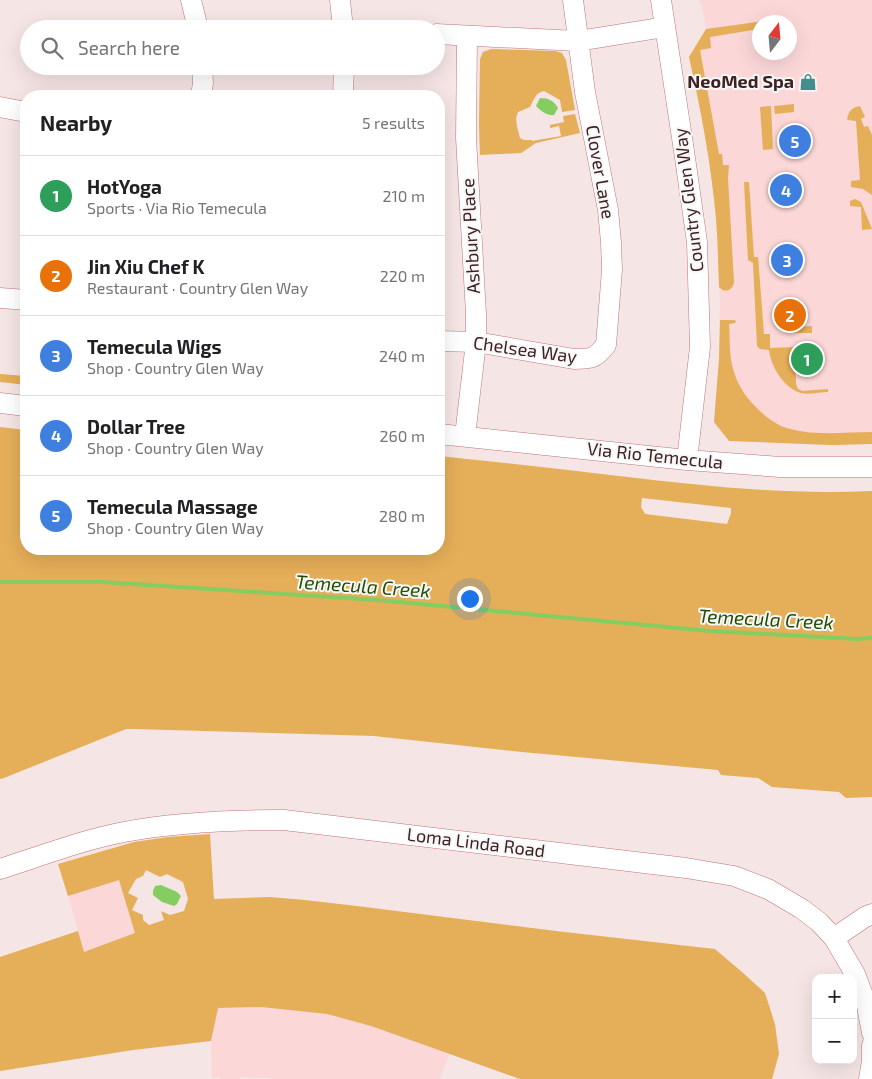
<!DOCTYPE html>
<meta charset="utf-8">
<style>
:root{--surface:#fff;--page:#f2f2f2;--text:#202124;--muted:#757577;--line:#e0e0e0;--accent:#458d8d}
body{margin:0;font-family:"Exo 2",sans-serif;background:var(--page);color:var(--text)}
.controls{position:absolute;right:15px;bottom:15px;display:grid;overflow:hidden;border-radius:10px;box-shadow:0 5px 20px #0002}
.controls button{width:45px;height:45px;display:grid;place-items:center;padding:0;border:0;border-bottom:1px solid var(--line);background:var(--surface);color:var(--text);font:25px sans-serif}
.compass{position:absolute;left:752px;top:15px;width:45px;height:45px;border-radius:50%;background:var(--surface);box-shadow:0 5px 20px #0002;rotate:16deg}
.you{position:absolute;left:469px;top:598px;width:18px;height:18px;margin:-12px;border:4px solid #fff;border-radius:50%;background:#1a73e8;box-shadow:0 0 0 8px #1a73e833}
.badge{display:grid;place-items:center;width:32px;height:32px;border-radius:50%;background:var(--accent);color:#fff;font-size:16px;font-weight:700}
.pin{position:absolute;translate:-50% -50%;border:2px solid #fff;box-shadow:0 1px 5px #0006}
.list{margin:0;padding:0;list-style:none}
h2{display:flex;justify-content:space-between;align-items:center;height:65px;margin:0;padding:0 20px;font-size:21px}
h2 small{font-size:16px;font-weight:400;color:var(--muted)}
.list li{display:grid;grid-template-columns:32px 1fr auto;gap:15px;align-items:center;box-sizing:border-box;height:80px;padding:0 20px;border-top:1px solid var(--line)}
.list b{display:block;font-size:19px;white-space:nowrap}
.list p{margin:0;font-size:16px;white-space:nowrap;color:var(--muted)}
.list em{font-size:16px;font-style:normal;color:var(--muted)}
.icon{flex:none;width:28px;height:28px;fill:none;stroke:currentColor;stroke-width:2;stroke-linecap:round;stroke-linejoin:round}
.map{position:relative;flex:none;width:872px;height:1079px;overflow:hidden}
.search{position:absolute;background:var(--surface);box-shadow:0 5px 20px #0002;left:20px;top:20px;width:425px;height:55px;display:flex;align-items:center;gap:12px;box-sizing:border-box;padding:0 18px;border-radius:28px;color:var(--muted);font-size:19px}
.panel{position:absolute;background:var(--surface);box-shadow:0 5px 20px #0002;left:20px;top:90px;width:425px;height:465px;border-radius:20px}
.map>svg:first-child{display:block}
.built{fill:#fbd7d8;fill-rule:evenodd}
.green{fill:#e5ae59;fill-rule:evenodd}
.water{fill:#85cd60}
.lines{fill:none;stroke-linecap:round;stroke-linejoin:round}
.stream{stroke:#85cd60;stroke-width:4}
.minor-casing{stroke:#be757a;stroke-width:21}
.minor{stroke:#fff;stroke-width:20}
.labels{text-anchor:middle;stroke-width:4;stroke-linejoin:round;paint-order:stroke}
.poi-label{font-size:18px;font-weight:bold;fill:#3f2123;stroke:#f7f7f7;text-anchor:end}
.street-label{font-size:18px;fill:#3f2123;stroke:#f7f7f7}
.water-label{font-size:19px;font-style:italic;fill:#214e00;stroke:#f7f7f7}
</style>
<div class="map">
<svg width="872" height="1079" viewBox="0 0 872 1079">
<rect width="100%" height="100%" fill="#f6e5e5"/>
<!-- built -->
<path class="built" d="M698 0H872V444L831 445 729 441 714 422 719 359 720 302 716 219 709 159 701 113 689 57 706 29 701 3ZM760 22H790V52H760Z
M119 879 136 933 84 952 68 896Z
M261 1007 327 1014 371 1026 449 1054 440 1079H272L271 1078 240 1077V1079H221L220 1077 212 1078 211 1041 217 1008Z"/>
<!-- green -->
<path class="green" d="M764 21 767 22H760L759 29 710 37 711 48 700 50 719 154H722L723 165H729L728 178 734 282C733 290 725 294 719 287 718 264 718 241 716 218 711 164 701 110 689 57L706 29Z
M491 49 555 51 562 53 566 60 575 110 562 112 560 100 544 91C535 93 534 100 530 107L518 112C514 120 518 129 520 138L524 140H532V141L561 136 559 126 550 128V125L564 122 563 116 575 114 580 133 536 143 521 153 480 155 479 125 480 59 483 52Z
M794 104V112L775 114 774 106Z
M771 106 773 149 763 150 760 107Z
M860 106 865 117 861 119 864 127 868 126 872 135V195L863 189 851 187V181L860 180 856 121 848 120 847 119C849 110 852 108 860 106Z
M744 182H749L754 257H758L764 334H770V348L795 347 796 384 798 389 803 391 828 389V392C820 392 809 395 801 393 784 388 771 367 769 350L760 349 757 346 753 263 748 260Z
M855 199 861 202 872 229 862 230 861 207 850 206V201Z
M720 320H734L736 321 735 323 729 324C730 339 729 354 733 369 737 383 744 395 754 405 761 413 771 421 781 426 809 437 843 432 872 432V444L831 445 729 441 714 422 719 359Z
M812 326V333H785L784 328Z
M0 374 26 376V385L0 382Z
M0 427 26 430V549H439V456C499 462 559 469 619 476 703 486 787 495 872 491V797L846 798 839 792 772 787 758 778 721 775 718 770 522 752 374 736 134 729H126L4 778 0 779ZM642 498 731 508V513L727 524 645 514 641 507Z
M210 834 214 899 270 897 305 900 365 907 556 931 715 949 742 972 765 993 775 1024 779 1054 772 1079H520L371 1026 327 1014 261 1007 218 1008 211 1041 133 1050 0 1071V957L78 931 84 952 135 933 119 880 68 896 58 864 134 842 168 837ZM146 870 160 877 167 874 183 882 188 899 184 911 170 915 161 911 164 920 149 925 143 920V915L132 910 138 898 128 893 136 879 143 876Z"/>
<!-- water -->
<path class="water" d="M540 98C549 98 554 101 558 108L554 115C547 116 541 111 536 106Z
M161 885 177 892 181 896 177 904 174 906 162 902 153 895V891L155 886Z"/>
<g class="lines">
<!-- stream -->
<path class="stream" d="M0 582H102L377 600 710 631 857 639 872 638"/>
<!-- minor casing -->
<g class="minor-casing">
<path id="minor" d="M191 0 198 29
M340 0 343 29
M661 0 684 151 697 242 700 347 687 460
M436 34 578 41 665 27
M201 96 203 83 202 66
M343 96 344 66
M0 107 26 112
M0 298 26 300
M439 341 476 342 574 359C591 359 595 359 606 345L612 270 611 242 608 210 585 92 573 0
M0 403 26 406
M439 434 687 460 780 467H872
M465 436 476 342V314L466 138 467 36
M0 869C41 856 82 840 124 832 177 822 230 820 284 820L686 868 734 876 768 889 802 909 819 922 834 938 855 974 867 1006 872 1033
M834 938 865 917 872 914
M869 1079 872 1061V1045"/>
</g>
<!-- minor -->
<use href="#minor" class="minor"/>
</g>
<!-- icons -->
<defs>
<g id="shop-bare" transform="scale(1.35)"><path d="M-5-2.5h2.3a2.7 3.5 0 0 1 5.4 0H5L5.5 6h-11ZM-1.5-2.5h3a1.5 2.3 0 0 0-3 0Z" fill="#458d8d" stroke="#f7f7f7" stroke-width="2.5" paint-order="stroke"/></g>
</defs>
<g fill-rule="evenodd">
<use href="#shop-bare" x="808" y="82"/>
</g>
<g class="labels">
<!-- poi labels -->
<g class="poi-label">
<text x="794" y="88">NeoMed Spa</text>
</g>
<!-- street labels -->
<g class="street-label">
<text transform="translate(600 172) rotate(80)" y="6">Clover Lane</text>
<text transform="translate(689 200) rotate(-97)" y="6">Country Glen Way</text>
<text transform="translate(471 236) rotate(-93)" y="6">Ashbury Place</text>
<text transform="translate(525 350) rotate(8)" y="6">Chelsea Way</text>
<text transform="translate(655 456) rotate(6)" y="6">Via Rio Temecula</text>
<text transform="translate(476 843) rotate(7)" y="6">Loma Linda Road</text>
</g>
<!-- water labels -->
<g class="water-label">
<text transform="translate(363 586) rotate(4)" y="7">Temecula Creek</text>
<text transform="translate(766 619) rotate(3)" y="7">Temecula Creek</text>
</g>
</g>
</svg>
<div class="controls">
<button>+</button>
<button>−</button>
</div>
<svg class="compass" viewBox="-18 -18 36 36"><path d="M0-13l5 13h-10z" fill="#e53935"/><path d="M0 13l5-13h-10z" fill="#757577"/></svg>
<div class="you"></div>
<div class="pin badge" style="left:807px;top:359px;background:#2e9e5b">1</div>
<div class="pin badge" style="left:790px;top:315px;background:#e8710a">2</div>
<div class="pin badge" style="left:787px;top:260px;background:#3f7fe0">3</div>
<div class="pin badge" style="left:786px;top:190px;background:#3f7fe0">4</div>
<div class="pin badge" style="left:795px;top:141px;background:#3f7fe0">5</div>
<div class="search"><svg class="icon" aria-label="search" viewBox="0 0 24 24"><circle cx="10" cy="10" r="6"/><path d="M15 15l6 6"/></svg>Search here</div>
<section class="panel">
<h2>Nearby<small>5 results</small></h2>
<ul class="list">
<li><span class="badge" style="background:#2e9e5b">1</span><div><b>HotYoga</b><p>Sports · Via Rio Temecula</p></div><em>210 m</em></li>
<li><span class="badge" style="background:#e8710a">2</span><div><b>Jin Xiu Chef K</b><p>Restaurant · Country Glen Way</p></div><em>220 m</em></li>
<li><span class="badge" style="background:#3f7fe0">3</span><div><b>Temecula Wigs</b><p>Shop · Country Glen Way</p></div><em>240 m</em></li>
<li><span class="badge" style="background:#3f7fe0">4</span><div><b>Dollar Tree</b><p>Shop · Country Glen Way</p></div><em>260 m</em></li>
<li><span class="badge" style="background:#3f7fe0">5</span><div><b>Temecula Massage</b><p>Shop · Country Glen Way</p></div><em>280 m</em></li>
</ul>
</section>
</div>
